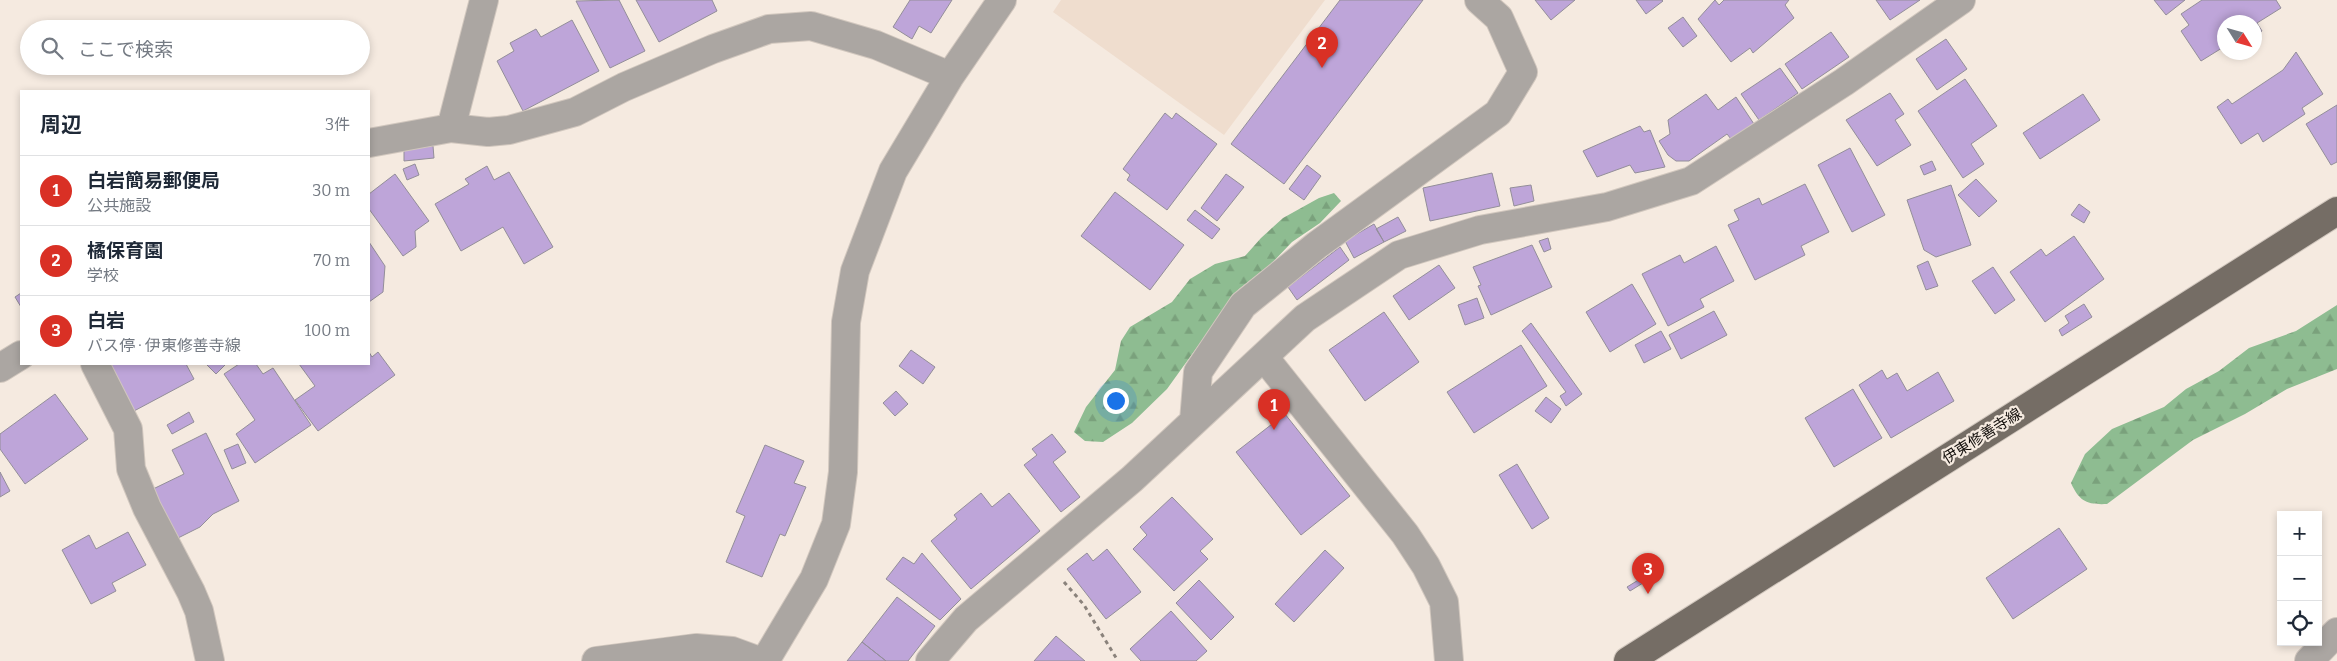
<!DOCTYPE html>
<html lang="ja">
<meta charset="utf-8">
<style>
:root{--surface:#fff;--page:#f6f6f7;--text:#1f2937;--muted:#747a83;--line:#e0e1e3;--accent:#d93025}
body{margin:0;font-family:Bitter,"Noto Sans JP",serif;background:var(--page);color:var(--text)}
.controls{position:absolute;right:15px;bottom:15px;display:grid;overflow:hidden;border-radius:0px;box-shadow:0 2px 8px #0003}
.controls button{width:45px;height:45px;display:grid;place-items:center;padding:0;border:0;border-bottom:1px solid var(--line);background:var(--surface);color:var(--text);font:25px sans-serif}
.compass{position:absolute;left:2217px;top:15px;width:45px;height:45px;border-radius:50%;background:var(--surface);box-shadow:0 2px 8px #0003;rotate:127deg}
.you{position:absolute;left:1115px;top:400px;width:18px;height:18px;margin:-12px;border:4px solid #fff;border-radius:50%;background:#1a73e8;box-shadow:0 0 0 8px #1a73e833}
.badge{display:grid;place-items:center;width:32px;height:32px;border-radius:50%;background:var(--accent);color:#fff;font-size:16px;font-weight:700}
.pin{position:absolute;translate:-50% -41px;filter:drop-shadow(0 1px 2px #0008)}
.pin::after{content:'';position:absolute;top:26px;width:18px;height:15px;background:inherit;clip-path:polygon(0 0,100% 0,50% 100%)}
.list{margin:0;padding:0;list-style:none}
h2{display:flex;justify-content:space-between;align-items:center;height:65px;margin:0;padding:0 20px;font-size:21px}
h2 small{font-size:16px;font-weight:400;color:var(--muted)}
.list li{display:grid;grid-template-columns:32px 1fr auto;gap:15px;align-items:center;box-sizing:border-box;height:70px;padding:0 20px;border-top:1px solid var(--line)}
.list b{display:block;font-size:19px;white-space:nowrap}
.list p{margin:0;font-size:16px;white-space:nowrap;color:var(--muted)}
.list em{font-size:16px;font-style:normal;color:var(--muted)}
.icon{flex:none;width:28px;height:28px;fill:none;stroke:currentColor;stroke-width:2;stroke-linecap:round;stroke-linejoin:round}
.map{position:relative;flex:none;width:2337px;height:661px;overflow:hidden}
.search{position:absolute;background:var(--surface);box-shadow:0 2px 8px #0003;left:20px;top:20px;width:350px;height:55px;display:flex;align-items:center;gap:12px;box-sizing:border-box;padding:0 18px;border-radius:28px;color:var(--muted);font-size:19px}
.panel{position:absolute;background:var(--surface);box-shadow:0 2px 8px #0003;left:20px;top:90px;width:350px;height:275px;border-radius:0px}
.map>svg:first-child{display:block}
.built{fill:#efddce}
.forest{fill:url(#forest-firs)}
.building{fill:#bea5d9;stroke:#938e99}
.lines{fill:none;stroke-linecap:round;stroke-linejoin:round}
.minor-casing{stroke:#d1c7be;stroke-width:30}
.major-casing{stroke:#d1c7be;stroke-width:30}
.path{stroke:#8a827b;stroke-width:3;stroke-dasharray:4 4;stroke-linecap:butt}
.minor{stroke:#aba6a2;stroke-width:28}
.major{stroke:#756d65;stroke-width:28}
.labels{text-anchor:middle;stroke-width:4.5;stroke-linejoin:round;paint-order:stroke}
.street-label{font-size:15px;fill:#14100d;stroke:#f5eae0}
</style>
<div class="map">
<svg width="2337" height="661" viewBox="0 0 2337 661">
<defs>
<pattern id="forest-firs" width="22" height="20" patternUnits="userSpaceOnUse" patternTransform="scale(1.25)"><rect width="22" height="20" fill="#8ebc91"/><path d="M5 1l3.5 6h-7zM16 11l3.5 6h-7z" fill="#7aa17c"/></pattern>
</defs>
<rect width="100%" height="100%" fill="#f5eae0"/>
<!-- built -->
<path class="built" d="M1061 0H1325L1224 135 1053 12Z"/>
<!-- forest -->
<path class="forest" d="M1334 193 1341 201 1320 223 1292 242 1270 265 1239 289 1167 389 1132 423 1103 442 1085 441 1074 432 1086 407 1115 370 1121 341 1130 327 1172 302 1190 279 1215 264 1245 256 1261 238 1283 218 1319 198Z
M2337 305V369L2287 389 2245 414 2193 440 2107 504C2087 505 2079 501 2071 483L2085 454 2112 429 2164 407 2186 389 2219 371 2249 348 2296 331Z"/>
<!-- building -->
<path class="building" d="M619 0 645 51 610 68 576 1Z
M636 0H712L717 11 659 42Z
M910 0H952L931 33 919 26 912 39 893 27Z
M1340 0H1423L1284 184 1231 144Z
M1535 0H1575L1551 20Z
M1636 0H1662L1663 1 1646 14Z
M1715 0 1719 5 1724 0H1789L1785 5 1794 18 1753 53 1750 48 1731 62 1698 19Z
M1876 0H1920L1890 20Z
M2154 0H2185L2166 15Z
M2202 0H2276L2281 8 2257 23 2262 31 2254 36V22H2224V52L2222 48 2201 61 2181 31 2189 25 2181 14Z
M1683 17 1697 36 1683 47 1668 28Z
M572 20 599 71 523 111 497 61 514 51 510 43 536 29 541 37Z
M1831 32 1849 57 1802 89 1785 64Z
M1946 39 1967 69 1937 90 1916 59Z
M2296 52 2323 94 2302 108 2305 114 2263 142 2258 133 2241 144 2217 107 2228 99 2232 104 2283 70Z
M1780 68 1798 93 1759 120 1741 94Z
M1965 79 1997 126 1971 144 1984 164 1963 178 1918 111Z
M1890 93 1904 114 1895 120 1911 145 1877 166 1846 120Z
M1706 94 1718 110 1736 97 1754 124 1731 139 1727 134 1689 161H1676L1668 155 1659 141 1670 134 1668 120Z
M2083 94 2100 120 2040 159 2023 133Z
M2337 105V162L2331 165 2306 124Z
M1165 113 1172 119 1176 113 1217 144 1167 210 1127 180 1130 175 1123 169Z
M1640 126 1644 132 1650 130 1665 167 1635 173 1630 165 1597 177 1583 151Z
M433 146 434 158 404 161V149Z
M1850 148 1885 215 1852 232 1818 165Z
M1932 161 1936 170 1924 175 1920 166Z
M415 164 419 175 407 180 403 169Z
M1307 165 1321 176 1304 200 1289 189Z
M487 166 494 180 509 172 553 247 524 264 503 227 461 251 435 204 469 184 465 179Z
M1492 173 1500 206 1430 221 1423 188Z
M395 174 429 221 415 231 416 247 403 256 369 209V194Z
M1226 174 1244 187 1217 221 1201 208Z
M1976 179 1997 201 1979 217 1958 195Z
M1805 184 1829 232 1801 246 1805 255 1755 280 1728 225 1739 220 1734 210 1759 198 1762 205Z
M1531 185 1534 201 1514 206 1510 188Z
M1951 185 1971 245 1936 257 1924 250 1907 200Z
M1115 192 1184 245 1150 290 1081 236Z
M2079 204 2090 212 2084 223 2071 215Z
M1195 210 1220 229 1212 239 1187 220Z
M1398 217 1406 231 1384 242 1376 229Z
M1374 224 1384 242 1354 258 1345 241Z
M2074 236 2104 279 2045 322 2010 272 2041 249 2046 256Z
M1548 238 1551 249 1544 252 1539 241Z
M369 242 385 266 383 292 369 302Z
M1532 245 1552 287 1491 315 1478 286 1481 285 1473 267Z
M1716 246 1734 281 1700 299 1704 307 1668 326 1642 274 1680 255 1684 263Z
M1340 247 1349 260 1297 300 1288 287Z
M1928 261 1938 286 1926 290 1917 266Z
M1439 265 1455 288 1409 320 1393 296Z
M1993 267 2015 300 1995 314 1972 281Z
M1632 284 1656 324 1610 352 1586 312Z
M21 293V307L15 297Z
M1477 298 1484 318 1465 325 1458 305Z
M2084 304 2092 317 2062 336 2059 330 2069 323 2065 316Z
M1714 311 1727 335 1681 359 1669 335Z
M1384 312 1419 362 1365 401 1329 350Z
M1531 323 1582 394 1566 406 1560 396 1566 392 1522 331Z
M1661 331 1671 349 1644 363 1635 345Z
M1521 345 1547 386 1474 433 1447 392Z
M911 350 935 367 923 384 899 366Z
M369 352 372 357 378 352 395 375 318 431 295 400 315 386 299 364H369Z
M109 364H186L194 379 134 411Z
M206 364H226L216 374Z
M239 364H256L263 374 273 368 311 425 255 463 236 434 255 420 224 374Z
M1882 370 1887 379 1897 373 1907 391 1938 372 1954 401 1891 438 1859 385Z
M1853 389 1882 438 1834 467 1805 418Z
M896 391 908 404 895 416 883 403Z
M55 394 88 439 25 484 0 449V434Z
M1546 397 1561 409 1551 423 1535 411Z
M189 412 194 422 172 434 167 425Z
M1285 414 1350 496 1301 535 1236 452Z
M206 433 239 501 213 514 200 527 176 539 151 490 184 474 172 450Z
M1052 434 1066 452 1053 462 1080 497 1061 512 1024 465 1037 455 1032 449Z
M238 444 246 463 232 469 224 450Z
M765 445 804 461 794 483 806 487 785 536 780 534 762 577 726 562 745 516 736 512Z
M1517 464 1549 518 1532 529 1499 475Z
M0 472 10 491 0 497Z
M981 493 992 507 1009 493 1040 531 971 589 931 541 957 519 954 515Z
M1172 497 1213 539 1200 551 1208 559 1174 591 1133 549 1147 535 1140 527Z
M2059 528 2087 569 2013 619 1986 578Z
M128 532 146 565 112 583 116 591 91 604 62 550 89 535 96 549Z
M1107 549 1141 592 1106 619 1067 569 1087 553 1093 561Z
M1325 550 1344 568 1294 622 1275 604Z
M922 553 961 599 940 620 886 579 903 557 914 564Z
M1640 579 1643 583 1630 591 1627 587Z
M1199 580 1234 617 1211 640 1176 603Z
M897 597 935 626 908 661H886L862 642Z
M1171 611 1207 651 1196 661H1141L1130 649Z
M1056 636 1085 661H1034Z
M862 642 886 661H847Z"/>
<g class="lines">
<!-- minor casing -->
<g class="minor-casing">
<path id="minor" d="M451 128 484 0
M369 143 451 128 488 132 509 130 575 112 624 87 713 49 769 29 811 26 876 45 950 76
M1264 357 1405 534 1426 566 1444 602 1449 661
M95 364 128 429 131 469 147 508 191 592 199 611 210 661
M0 368 21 355
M1194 421 1198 372 1243 305 1317 245 1498 113 1523 72 1499 18 1479 0
M596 661 696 648 732 651 759 661
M765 661 814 579 836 524 843 472 846 322 855 271 893 171 950 76 1002 0
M930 661 966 619 1132 479 1305 318 1399 255 1480 230 1607 207 1691 181 1844 82 1961 0
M2309 661 2337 632"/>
</g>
<!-- major casing -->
<g class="major-casing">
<path id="major" d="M1628 661 2337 211"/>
</g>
<!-- path -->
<path class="path" d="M1064 582 1084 605 1118 661"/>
<!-- minor -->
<use href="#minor" class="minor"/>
<!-- major -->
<use href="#major" class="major"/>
</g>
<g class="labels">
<!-- street labels -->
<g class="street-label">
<text transform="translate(1982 436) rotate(-32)" y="5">伊東修善寺線</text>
</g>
</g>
</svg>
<div class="controls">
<button>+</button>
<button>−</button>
<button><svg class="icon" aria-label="locate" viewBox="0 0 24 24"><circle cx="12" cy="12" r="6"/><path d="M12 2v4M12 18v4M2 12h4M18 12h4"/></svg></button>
</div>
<svg class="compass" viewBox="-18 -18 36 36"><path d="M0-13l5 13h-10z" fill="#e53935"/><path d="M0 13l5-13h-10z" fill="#747a83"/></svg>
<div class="you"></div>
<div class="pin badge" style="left:1274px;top:430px">1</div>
<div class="pin badge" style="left:1322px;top:68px">2</div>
<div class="pin badge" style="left:1648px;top:594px">3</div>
<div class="search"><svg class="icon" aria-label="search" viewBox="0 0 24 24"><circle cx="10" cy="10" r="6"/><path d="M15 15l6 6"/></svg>ここで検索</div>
<section class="panel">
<h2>周辺<small>3件</small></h2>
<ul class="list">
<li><span class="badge">1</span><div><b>白岩簡易郵便局</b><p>公共施設</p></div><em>30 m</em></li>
<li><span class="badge">2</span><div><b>橘保育園</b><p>学校</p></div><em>70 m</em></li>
<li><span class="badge">3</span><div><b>白岩</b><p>バス停 · 伊東修善寺線</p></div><em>100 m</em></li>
</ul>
</section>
</div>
